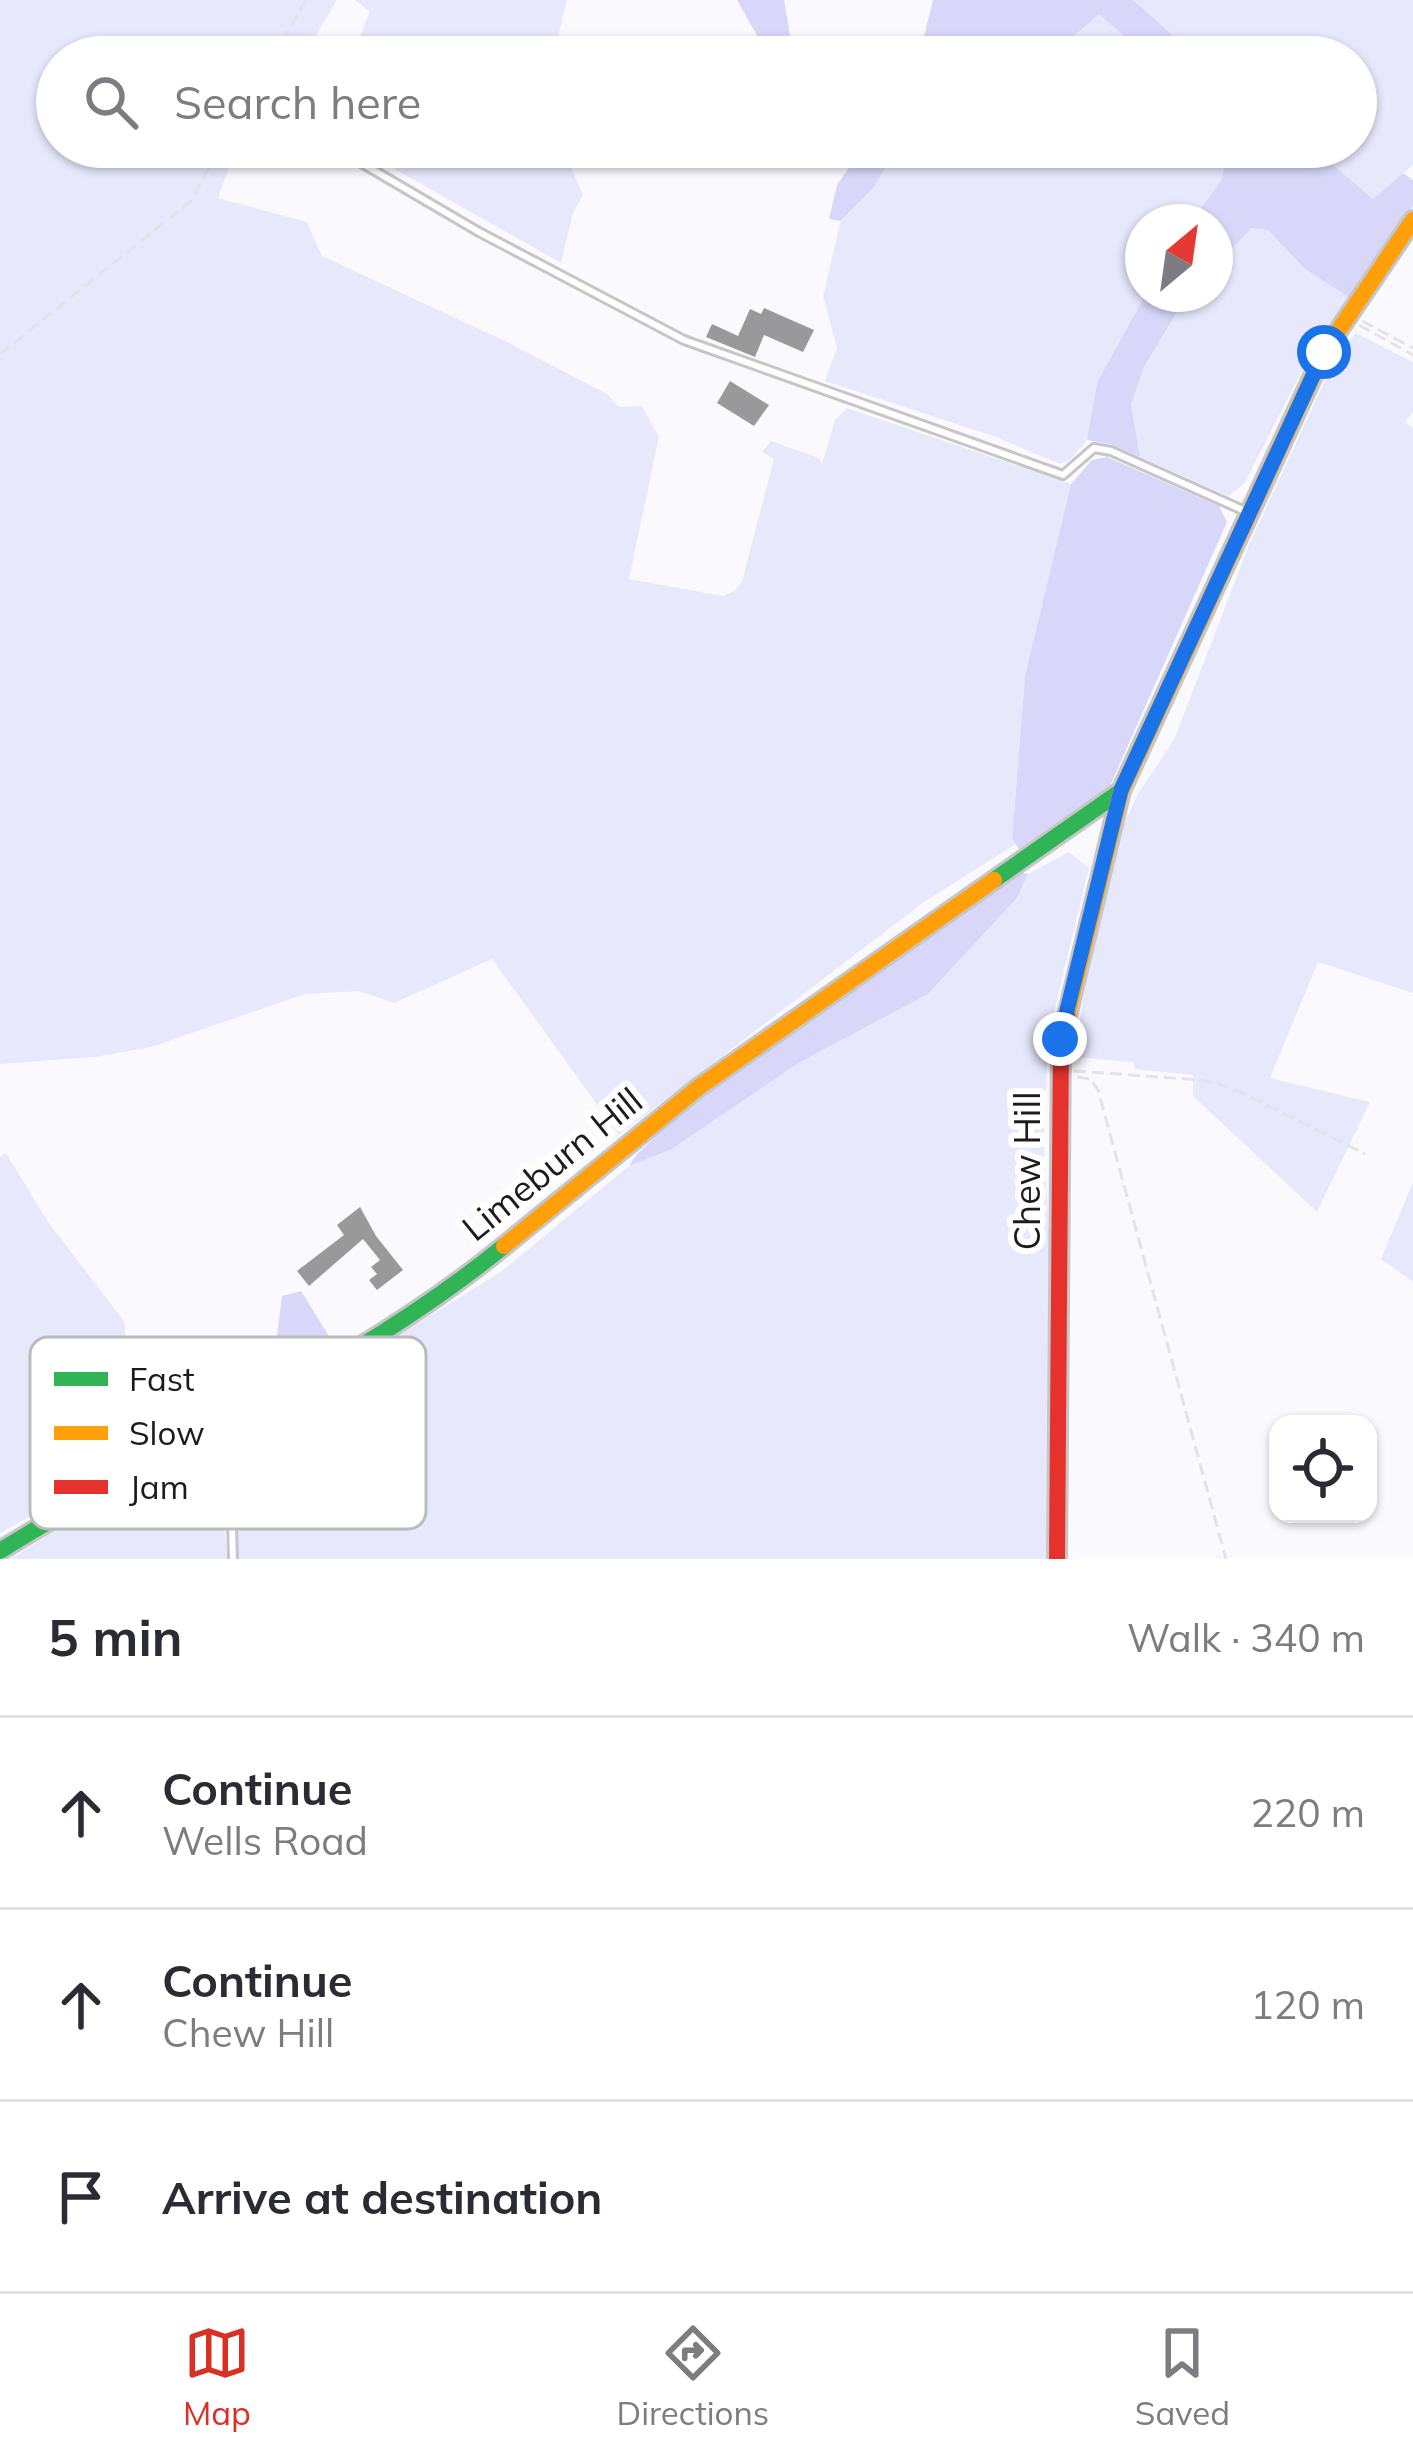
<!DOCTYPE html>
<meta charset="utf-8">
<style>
:root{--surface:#fff;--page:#f2f2f3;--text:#2b2b33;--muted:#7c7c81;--line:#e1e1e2;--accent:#d93025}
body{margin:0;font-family:Mulish,sans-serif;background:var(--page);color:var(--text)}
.controls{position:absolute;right:36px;bottom:36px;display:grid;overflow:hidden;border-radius:24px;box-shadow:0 3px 9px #0004}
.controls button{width:108px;height:108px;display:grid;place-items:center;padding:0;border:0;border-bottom:3px solid var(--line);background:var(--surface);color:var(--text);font:60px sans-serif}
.compass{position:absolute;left:1125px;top:204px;width:108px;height:108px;border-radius:50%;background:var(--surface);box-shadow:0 3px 9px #0004;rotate:29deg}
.stop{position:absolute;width:36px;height:36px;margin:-27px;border:9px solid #1a73e8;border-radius:50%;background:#fff}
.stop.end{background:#1a73e8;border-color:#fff;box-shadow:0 3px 12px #0008}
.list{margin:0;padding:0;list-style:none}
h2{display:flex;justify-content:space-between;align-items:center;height:156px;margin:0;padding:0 48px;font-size:51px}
h2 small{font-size:39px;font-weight:400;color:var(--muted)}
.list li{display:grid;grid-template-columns:78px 1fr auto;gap:36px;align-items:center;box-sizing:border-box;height:192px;padding:0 48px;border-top:3px solid var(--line)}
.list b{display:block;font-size:45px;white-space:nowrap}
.list p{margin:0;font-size:39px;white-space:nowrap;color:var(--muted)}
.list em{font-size:39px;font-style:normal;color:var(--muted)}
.icon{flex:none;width:66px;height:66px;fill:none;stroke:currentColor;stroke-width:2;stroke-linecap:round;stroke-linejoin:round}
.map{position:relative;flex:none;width:1413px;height:1559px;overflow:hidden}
.search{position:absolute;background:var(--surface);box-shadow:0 3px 9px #0004;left:36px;right:36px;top:36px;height:132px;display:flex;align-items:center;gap:30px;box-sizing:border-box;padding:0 42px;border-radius:66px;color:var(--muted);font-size:45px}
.sheet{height:732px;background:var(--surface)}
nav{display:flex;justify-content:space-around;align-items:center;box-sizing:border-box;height:168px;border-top:3px solid var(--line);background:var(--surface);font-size:33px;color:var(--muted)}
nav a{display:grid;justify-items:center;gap:6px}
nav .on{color:var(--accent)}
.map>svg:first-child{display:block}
.green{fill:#e8e8fd}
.forest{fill:#d8d7fa}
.building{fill:#99999b}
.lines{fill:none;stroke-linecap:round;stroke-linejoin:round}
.lane-casing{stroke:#c6c6c9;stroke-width:12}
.fast-casing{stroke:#c6c6c9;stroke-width:22}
.slow-casing{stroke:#c6c6c9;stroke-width:22}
.jam-casing{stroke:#c6c6c9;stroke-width:22}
.path{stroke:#e4e4e4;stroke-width:3;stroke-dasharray:12 6;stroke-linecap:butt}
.lane{stroke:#fefeff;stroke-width:6}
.fast{stroke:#30b455;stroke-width:16}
.slow{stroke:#ff9f0a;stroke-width:16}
.jam{stroke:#e5322d;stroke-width:16}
.route{stroke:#1a73e8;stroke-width:15}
.labels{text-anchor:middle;stroke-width:12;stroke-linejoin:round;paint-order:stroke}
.street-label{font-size:36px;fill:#1c1c1f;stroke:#fff}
.key{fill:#fff;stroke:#bbbbbc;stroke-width:3}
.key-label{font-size:33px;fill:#1c1c1f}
</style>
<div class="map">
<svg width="1413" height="1559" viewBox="0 0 1413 1559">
<rect width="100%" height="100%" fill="#fafafe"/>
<!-- green -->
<path class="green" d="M0 0H337L303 57H57V147H236L218 198 307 222 322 256 505 341 607 394 619 407 642 406 659 437 629 579 723 596 734 591 742 581 774 459 762 452 771 441 819 458 822 464 835 420 847 408 1071 484 1025 676 1012 839 1016 844 924 902 619 1135 492 959 394 1003 359 991 305 994 151 1047 95 1057 0 1064Z
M355 0H567L553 57H351L370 12Z
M1133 0H1413V165L1373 199 1312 147H1356V57H1198Z
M1099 13 1148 57H1050Z
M356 147H562L583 195 573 213 561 263Z
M897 147H1226L1224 178 1191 222H1143V294H1146L1097 382 1087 440 1070 460 1060 464 996 437 825 381 837 348 823 296 841 221 874 187Z
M1252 228 1269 230 1305 269 1350 298 1322 332 1244 484 1228 496 1140 457 1131 406 1144 367 1187 296 1215 294V266Z
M1356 333 1413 362V412L1405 422 1413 428V993L1318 962 1270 1078 1370 1102 1317 1212 1193 1096V1075L1135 1069 1133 1062 1074 1057 1083 999 1121 830 1139 792 1174 740 1249 545 1337 354Z
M1069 852 1089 868 1048 1037 1044 1147 1051 1265 1050 1559H237L235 1494 338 1455 357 1464 360 1448 338 1409 349 1366 502 1271 629 1166 672 1149 797 1064 928 994 1017 898 1028 874Z
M6 1153 48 1222 124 1321 128 1356 104 1395 126 1467 104 1475 0 1533V1157Z
M1413 1182V1282L1381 1259Z
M235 1437 223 1512 227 1559H11L80 1514Z"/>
<!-- forest -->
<path class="forest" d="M737 0H784L794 57H769Z
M933 0H1133L1198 57H1148L1099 14 1050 57H919Z
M863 147H897L874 187 841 221 829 219 837 185Z
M1226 147H1312L1373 199 1403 173 1413 180V206L1350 298 1305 269 1268 230 1252 228 1215 266V222H1191L1223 178Z
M1146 294H1188L1144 367 1131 405 1140 457 1110 444 1087 440 1097 382Z
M1107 457 1219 506 1227 522 1110 786 1019 849 1012 839 1025 676 1071 484 1092 460Z
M1019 872 1028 874 1017 898 928 994 797 1064 672 1149 629 1166 637 1154 705 1091Z
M301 1291 337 1349 270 1389 282 1296Z"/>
<!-- building -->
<path class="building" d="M764 308 814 330 803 352 764 335 755 357 706 337 712 324 738 336 750 309 761 314Z
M730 381 769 405 754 426 717 403Z
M360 1207 376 1236 403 1270 377 1290 369 1280 377 1274 371 1267 380 1260 363 1239 309 1286 297 1271 344 1235 337 1225Z"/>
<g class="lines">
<!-- lane casing -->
<g class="lane-casing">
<path id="lane" d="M334 147 479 232 684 340 1063 475 1094 448 1111 451 1245 511
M233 1559 231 1490 248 1430 247 1417"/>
</g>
<!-- fast casing -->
<g class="fast-casing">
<path id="fast" d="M994 880 1121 791
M0 1551C166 1447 351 1371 504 1246"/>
</g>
<!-- slow casing -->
<g class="slow-casing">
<path id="slow" d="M1067 1016 1121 791 1324 352 1413 220
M504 1246 699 1087 994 880"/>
</g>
<!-- jam casing -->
<g class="jam-casing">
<path id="jam" d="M1057 1559 1061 1039 1067 1016"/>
</g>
<!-- path -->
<path class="path" d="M273 57 306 0
M1362 321 1413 348
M1359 325 1413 355
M0 354 191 201 221 147
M1074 1071 1202 1080 1232 1088 1365 1154
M1077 1077 1091 1079 1098 1090 1226 1559"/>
<!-- lane -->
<use href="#lane" class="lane"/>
<!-- fast -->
<use href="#fast" class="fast"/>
<!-- slow -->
<use href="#slow" class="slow"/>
<!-- jam -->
<use href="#jam" class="jam"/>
</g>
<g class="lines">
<!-- route -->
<path class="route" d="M1060 1039 1121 790 1324 352"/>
</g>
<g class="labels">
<!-- street labels -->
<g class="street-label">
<text transform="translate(552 1164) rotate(-39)" y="13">Limeburn Hill</text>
<text transform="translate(1027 1171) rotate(-90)" y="13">Chew Hill</text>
</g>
</g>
<!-- legend -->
<rect x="30" y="1337" width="396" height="192" rx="18" class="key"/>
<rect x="54" y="1372" width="54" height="14" fill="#30b455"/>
<rect x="54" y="1426" width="54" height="14" fill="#ff9f0a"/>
<rect x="54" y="1480" width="54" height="14" fill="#e5322d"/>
<g class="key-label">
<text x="129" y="1391">Fast</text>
<text x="129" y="1445">Slow</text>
<text x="129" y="1499">Jam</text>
</g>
</svg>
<div class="controls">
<button><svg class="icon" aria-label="locate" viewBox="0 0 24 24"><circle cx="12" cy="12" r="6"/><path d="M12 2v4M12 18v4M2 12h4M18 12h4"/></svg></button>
</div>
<svg class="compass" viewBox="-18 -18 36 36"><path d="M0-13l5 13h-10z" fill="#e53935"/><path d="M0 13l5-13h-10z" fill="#7c7c81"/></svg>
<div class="stop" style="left:1324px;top:352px"></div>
<div class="stop end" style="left:1060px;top:1039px"></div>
<div class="search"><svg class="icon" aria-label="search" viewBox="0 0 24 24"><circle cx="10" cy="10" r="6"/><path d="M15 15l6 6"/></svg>Search here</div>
</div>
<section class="sheet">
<h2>5 min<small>Walk · 340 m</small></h2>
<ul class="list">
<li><svg class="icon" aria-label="ahead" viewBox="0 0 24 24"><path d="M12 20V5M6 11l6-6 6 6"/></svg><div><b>Continue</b><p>Wells Road</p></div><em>220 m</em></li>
<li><svg class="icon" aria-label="ahead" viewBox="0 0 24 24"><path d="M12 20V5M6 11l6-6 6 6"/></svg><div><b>Continue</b><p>Chew Hill</p></div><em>120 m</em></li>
<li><svg class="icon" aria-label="arrive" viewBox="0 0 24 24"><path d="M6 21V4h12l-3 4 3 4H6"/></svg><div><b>Arrive at destination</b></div></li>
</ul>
</section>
<nav>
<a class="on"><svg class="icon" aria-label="map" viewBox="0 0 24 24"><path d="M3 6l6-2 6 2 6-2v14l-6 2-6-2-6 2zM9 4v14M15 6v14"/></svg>Map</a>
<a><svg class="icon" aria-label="directions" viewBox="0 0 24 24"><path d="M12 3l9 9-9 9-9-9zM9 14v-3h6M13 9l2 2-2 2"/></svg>Directions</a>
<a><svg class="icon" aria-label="saved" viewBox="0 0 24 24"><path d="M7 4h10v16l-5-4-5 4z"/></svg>Saved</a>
</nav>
